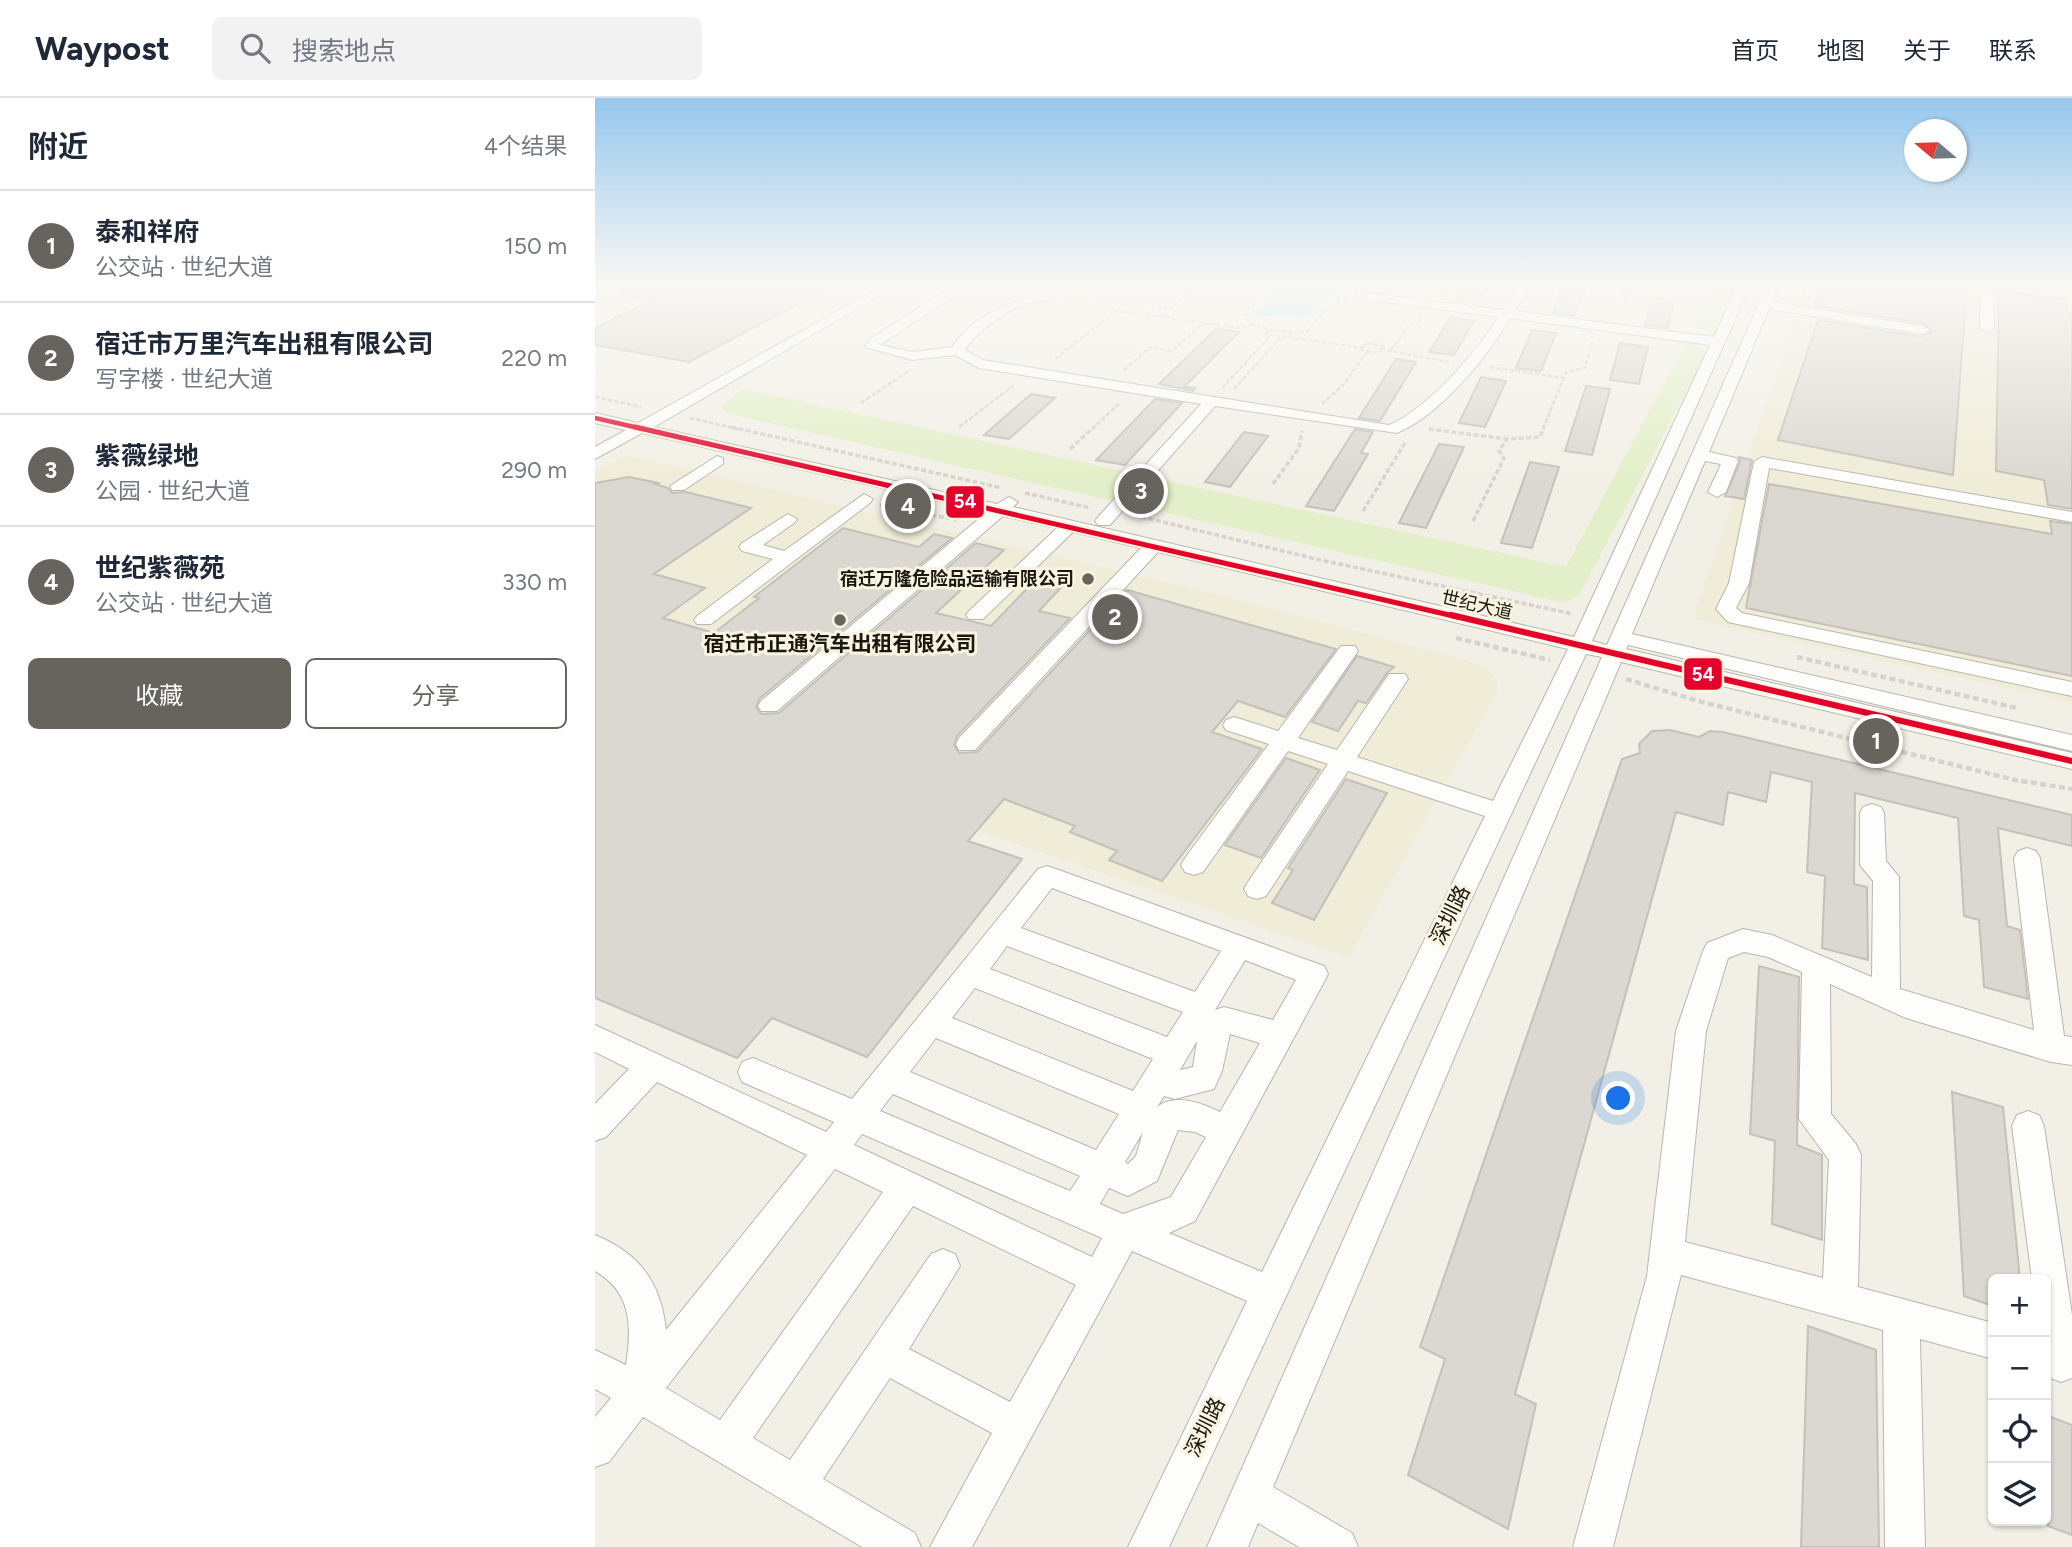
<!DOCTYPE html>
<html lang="zh">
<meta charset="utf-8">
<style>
:root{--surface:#fff;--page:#f2f2f3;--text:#1f2937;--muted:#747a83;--line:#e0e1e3;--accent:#66645c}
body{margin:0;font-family:Figtree,"Noto Sans SC",sans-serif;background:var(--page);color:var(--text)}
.controls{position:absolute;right:21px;bottom:21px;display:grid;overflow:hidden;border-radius:10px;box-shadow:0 2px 5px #0004}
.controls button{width:63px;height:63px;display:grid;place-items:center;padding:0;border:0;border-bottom:2px solid var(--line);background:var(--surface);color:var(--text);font:35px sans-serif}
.compass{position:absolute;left:1309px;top:21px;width:63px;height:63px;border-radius:50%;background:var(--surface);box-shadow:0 2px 5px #0004;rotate:289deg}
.you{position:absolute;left:1024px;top:1001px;width:24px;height:24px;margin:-18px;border:5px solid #fff;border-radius:50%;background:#1a73e8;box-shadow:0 0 0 10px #1a73e833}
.badge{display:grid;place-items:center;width:46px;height:46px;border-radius:50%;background:var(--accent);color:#fff;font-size:23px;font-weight:700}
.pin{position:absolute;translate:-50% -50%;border:4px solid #fff;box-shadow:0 2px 7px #0006}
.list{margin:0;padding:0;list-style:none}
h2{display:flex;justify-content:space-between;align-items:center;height:91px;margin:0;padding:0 28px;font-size:30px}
h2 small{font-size:23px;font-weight:400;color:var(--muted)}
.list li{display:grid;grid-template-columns:46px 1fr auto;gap:21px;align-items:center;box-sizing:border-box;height:112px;padding:0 28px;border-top:2px solid var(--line)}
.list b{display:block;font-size:26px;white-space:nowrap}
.list p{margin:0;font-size:23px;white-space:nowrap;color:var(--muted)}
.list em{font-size:23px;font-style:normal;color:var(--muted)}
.actions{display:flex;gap:14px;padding:21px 28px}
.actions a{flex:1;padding:16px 0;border:2px solid var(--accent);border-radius:10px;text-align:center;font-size:24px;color:var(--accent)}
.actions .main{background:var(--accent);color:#fff}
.icon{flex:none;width:38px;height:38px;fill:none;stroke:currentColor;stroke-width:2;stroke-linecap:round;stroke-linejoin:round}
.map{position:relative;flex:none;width:1477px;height:1449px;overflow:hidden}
header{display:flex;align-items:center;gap:42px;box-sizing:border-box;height:98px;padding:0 35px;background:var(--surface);border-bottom:2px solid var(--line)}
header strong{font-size:33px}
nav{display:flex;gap:38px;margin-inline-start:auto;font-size:24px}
.search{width:490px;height:63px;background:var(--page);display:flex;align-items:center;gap:18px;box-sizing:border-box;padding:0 24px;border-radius:10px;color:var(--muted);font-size:26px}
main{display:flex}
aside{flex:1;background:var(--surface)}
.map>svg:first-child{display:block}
.built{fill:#efecd8}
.green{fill:#e3efc8}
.water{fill:#bbe3f8}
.building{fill:#dad8d0;stroke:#c3c1b8;stroke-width:2}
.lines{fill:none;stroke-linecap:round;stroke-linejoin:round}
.minor-casing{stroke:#b8b6ae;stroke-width:2}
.path-far2{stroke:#d4d3d0;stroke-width:2.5;stroke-dasharray:4.5 2;stroke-linecap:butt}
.path-far1{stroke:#d4d3d0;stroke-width:3.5;stroke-dasharray:5 2.5;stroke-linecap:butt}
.path{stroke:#d4d3d0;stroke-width:4.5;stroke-dasharray:6 3.5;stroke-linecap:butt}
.minor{fill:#fdfdfb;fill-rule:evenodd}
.bus-1-far2-casing{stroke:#f8f4e0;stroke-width:7}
.bus-1-far1-casing{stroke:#f8f4e0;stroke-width:9}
.bus-1-casing{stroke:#f8f4e0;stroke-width:10}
.bus-1-far2{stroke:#e4002b;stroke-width:4.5}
.bus-1-far1{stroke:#e4002b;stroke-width:5}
.bus-1{stroke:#e4002b;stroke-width:6}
.poi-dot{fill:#66645c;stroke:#f8f4e0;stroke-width:2.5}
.labels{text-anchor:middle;stroke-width:6;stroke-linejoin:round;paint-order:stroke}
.far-poi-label{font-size:18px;font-weight:bold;fill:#1a1811;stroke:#f8f4e0;text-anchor:end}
.far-street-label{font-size:18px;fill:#1a1811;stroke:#f8f4e0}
.poi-label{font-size:21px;font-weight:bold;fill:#1a1811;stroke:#f8f4e0}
.street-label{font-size:21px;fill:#1a1811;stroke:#f8f4e0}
.line-badge{stroke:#f8f4e0;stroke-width:2.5}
.badge-label{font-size:19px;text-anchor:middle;font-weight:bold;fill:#fff}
</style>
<header>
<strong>Waypost</strong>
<div class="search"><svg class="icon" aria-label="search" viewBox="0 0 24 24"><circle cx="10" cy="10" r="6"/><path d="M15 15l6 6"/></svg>搜索地点</div>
<nav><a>首页</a><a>地图</a><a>关于</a><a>联系</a></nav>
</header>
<main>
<aside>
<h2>附近<small>4个结果</small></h2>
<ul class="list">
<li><span class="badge">1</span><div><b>泰和祥府</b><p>公交站 · 世纪大道</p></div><em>150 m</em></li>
<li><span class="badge">2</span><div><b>宿迁市万里汽车出租有限公司</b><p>写字楼 · 世纪大道</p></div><em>220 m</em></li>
<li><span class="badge">3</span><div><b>紫薇绿地</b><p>公园 · 世纪大道</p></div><em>290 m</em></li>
<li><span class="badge">4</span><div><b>世纪紫薇苑</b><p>公交站 · 世纪大道</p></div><em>330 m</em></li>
</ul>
<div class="actions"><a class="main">收藏</a><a>分享</a></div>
</aside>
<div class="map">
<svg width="1477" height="1449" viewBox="0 0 1477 1449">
<rect width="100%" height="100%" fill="#f2f0e6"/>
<!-- built -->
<path class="built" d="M1212 183H1376L1477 202V604L1098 521Z
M31 357 612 494 871 562 895 572 903 585 901 596 754 859 134 648 0 764V375Z"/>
<!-- green -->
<path class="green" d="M1121 183H1144L1120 236 1098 230Z
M1091 244 1113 252 986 494 975 503 966 504 138 317 128 312 129 306 148 291 971 469Z"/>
<!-- water -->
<path class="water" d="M687 183H718L754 196 728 199 717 207 716 217 712 219 662 218 661 213 683 196 680 189Z"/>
<!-- building -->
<path class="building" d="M56 183H246L94 264 0 247V230L60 201 26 196Z
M872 183H896L884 205 860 203Z
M1226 183H1350L1372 186 1358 377 1183 342 1223 222 1328 239 1337 233 1328 225 1219 208Z
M970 186 990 188 979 218 958 215Z
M1404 192 1471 202 1472 215H1477V411L1453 407 1449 382 1401 373Z
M1057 200 1079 203 1073 230 1050 227Z
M856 219 879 223 859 257 834 254Z
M621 231 644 234 589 289 600 290 598 293 564 286Z
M937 232 961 235 946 273 921 270Z
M1025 245 1053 249 1044 286 1015 282Z
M801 261 821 264 785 323 764 320Z
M886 279 911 283 890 329 864 325Z
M991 288 1015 291 997 357 970 353Z
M436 296 460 300 414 341 389 337Z
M560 301 587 305 530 367 501 362Z
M760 331 778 334 766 355 773 356 739 413 711 408Z
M649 334 673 338 635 389 610 384Z
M844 346 869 349 831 430 804 425Z
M1144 359 1157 362 1149 401 1130 398 1145 364Z
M935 364 964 369 937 450 906 445Z
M34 379 63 385 60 386 73 390 77 395 91 394 156 410 59 476 110 490 68 520 119 535 164 500 159 499 248 430 324 449 339 436 357 440 164 601 161 609 166 616 184 615 381 445 409 452 341 515 396 528 447 475 474 481 444 513 475 520 362 638 359 647 364 655 382 654 532 492 741 551 690 619 643 603 617 634 667 651 567 783 514 762 522 753 475 734 480 728 409 701 373 743 427 761 272 959 177 920 142 960 0 900V385Z
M1174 386 1457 436 1455 423 1477 426V578L1151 510Z
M762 558 799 569 792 575 771 605 763 603 743 633 717 624Z
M1075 632 1104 639 1115 633 1128 634 1477 717V748L1403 730 1412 828 1425 832 1433 901 1389 889 1384 822 1369 818 1363 720 1260 695 1259 786 1272 789 1273 862 1227 850 1230 778 1212 774 1217 684 1176 674 1171 704 1133 694 1128 727 1081 714 920 1296 941 1306 913 1431 813 1377 850 1261 825 1249 1027 661 1045 655 1044 646 1057 633Z
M691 660 725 672 666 760 630 747Z
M751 681 792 695 719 822 677 805 698 772 693 770Z
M1164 868 1204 879 1202 1047 1227 1057V1142L1177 1126 1180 1043 1155 1036Z
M1357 994 1408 1009 1425 1181H1398V1208L1369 1198Z
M1213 1228 1281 1252 1284 1449H1206Z
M1451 1317 1477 1327V1437L1453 1428Z"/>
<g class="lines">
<!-- minor casing -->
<g class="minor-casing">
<path id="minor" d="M296 183H310L59 329 402 406 414 399 423 404 418 409 979 539 1115 247 915 220C892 260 844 318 802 335L620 308 515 427H503L500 423 503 419 606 306 384 270 360 257 317 262 270 249 275 241 364 184 425 183 413 188 372 190 285 247 317 254 357 249C382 211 423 203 464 192 477 189 486 183 500 183 486 201 454 200 433 206 410 213 383 232 370 252L388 262 794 327C831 312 883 253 903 219L767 201 761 197 763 194 908 212 925 183H937L920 213 1119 239 1145 183H1157L997 543 1012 547 1174 183H1186L1177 204 1328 228 1335 232 1328 236 1174 211 1114 354 1141 360 1143 363 1131 394 1122 399 1113 394 1126 366 1110 363 1037 536 1477 637V653L1033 547 1031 551 1477 655V671L1026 564 678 1389 757 1435 763 1449H704L663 1425 653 1449H612L1007 559 991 556 574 1449H533L652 1203 537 1153 377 1449H335L397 1335 295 1280 228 1381 320 1435 326 1449H267L48 1319 14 1364 0 1369V1319L16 1300 0 1291V1252L31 1267C37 1229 37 1194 0 1173V1137C44 1155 66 1184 71 1232L212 1057 62 984 11 1039 0 1043V1006L34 971 0 954V927L231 1034 239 1024 147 984 143 974 147 964 158 960 257 1001 443 771 452 768 461 771 729 868 733 876 729 884 600 1123 574 1135 667 1174 890 718 753 673 671 798 662 801 653 798 649 791 653 784 733 666 693 653 608 774 599 777 590 774 586 767 590 760 674 646 631 632 628 627 631 622 639 619 683 633 746 548H760L763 553 703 640 742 652 794 576H810L813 581 762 659 898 703 973 551 563 454 380 652H364L361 646 364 640 546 450 478 434 388 521H374L371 517 374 513 462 430 408 418 182 613H166L163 608 166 603 392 414 47 335 0 361V349L31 332 0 325V315L43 325ZM457 790 626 853 600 894 426 830ZM412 848 588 914 572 939 395 871ZM650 862 701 882 678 922 629 909 620 912ZM380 890 558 961 538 993 357 920ZM635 936 665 945 625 1014C607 1005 580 995 562 1009L569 998 580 1001 619 991 627 973ZM341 940 524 1016 501 1052 315 974ZM602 943 598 969 585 972ZM298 996 485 1078 475 1093 285 1013ZM583 1032 600 1034 611 1039 576 1099 528 1116 505 1106 514 1090 533 1098 562 1083ZM548 1034 541 1058 533 1066 530 1064ZM267 1036 507 1140 497 1159 259 1047ZM240 1071 288 1094 125 1322 71 1290ZM318 1108 481 1187 415 1304 314 1251 365 1168 360 1156 348 1151 336 1156 195 1362 158 1340Z
M650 183H681L686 186 680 190Z
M1386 183H1398L1399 230 1392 234 1385 230Z
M1458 183H1477V189L1460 186Z
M122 358 128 360V366L89 392H77L75 388Z
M1167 359 1477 414V424L1174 370 1154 485 1141 510 1147 515 1477 584V598L1133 524 1121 511 1134 485 1159 364Z
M269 396 278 401 275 405 116 526H102L99 522 102 518 178 461 147 453 144 449 147 445 193 416 202 421 199 425 168 447 189 453Z
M1277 706 1286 709 1289 715 1291 763 1304 779 1305 891 1439 932 1419 760 1423 753 1432 750 1441 753 1445 760 1469 938 1477 939V967L1456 964 1311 920 1235 886 1236 1016 1261 1046 1266 1057 1263 1189 1398 1225V1261L1325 1241 1330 1449H1290L1288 1232 1086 1177 1018 1449H978L1052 1178 1081 933 1108 853 1112 845 1148 831 1177 837 1277 879 1278 783 1265 767V715L1268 709ZM1149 854 1173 859 1207 874 1204 1021 1234 1062 1228 1180 1090 1144 1111 933 1133 860Z
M1433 1013 1444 1017 1449 1028 1477 1217V1280L1466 1284 1453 1279 1451 1274V1181H1437L1417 1028 1422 1017Z"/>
</g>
<!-- path-far2 -->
<path class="path-far2" d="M844 183 851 188 846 195
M982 183 1045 190 1047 183
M1028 188 1026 194 1034 195
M672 200 654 210 650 220 657 227 675 231
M743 202V194L753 189
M487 205 521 213 645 230 657 227
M574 212 607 183
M1026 214 1036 189
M552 216 560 209 574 212 566 218
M698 235 712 234 735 205 752 201
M694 239 698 235 675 231 671 236 769 250
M772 245 788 248 783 255 766 252Z
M786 251 854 264
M796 252 813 229 827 222
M460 261 521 213
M895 269 969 280
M529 272 555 249 577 253 608 225
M627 290 676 237
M639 291 687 238
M0 299 46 309
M266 305 315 272
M727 306 748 287 773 253
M95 320 143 331
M364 329 418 288
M497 331 526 304
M948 331 971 274 990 270 997 244"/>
<!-- path-far1 -->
<path class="path-far1" d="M136 329 407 390
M834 331 912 341
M475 351 499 329
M678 386 704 350 707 333
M430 395 496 410
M285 407 362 422
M768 413 810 345
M539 417 721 461 978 516
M878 423 909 360 904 353 912 341 945 339 949 329"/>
<!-- path -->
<path class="path" d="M861 540 955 562
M1202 559 1422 610
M1031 581 1103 603 1420 682 1477 691"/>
<!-- minor -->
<use href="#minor" class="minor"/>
<!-- bus-1-far2 casing -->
<g class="bus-1-far2-casing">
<path id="bus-1-far2" d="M0 320 48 331"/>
</g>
<!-- bus-1-far1 casing -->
<g class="bus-1-far1-casing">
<path id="bus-1-far1" d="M40 329 863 519"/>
</g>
<!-- bus-1 casing -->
<g class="bus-1-casing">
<path id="bus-1" d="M856 517 1477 663"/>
</g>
<!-- bus-1-far2 -->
<use href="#bus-1-far2" class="bus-1-far2"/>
<!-- bus-1-far1 -->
<use href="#bus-1-far1" class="bus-1-far1"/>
<!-- bus-1 -->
<use href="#bus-1" class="bus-1"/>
</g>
<!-- sky -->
<linearGradient id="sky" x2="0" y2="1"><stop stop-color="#96c7ee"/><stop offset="0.48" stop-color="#f9f8f4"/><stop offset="1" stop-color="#f9f8f4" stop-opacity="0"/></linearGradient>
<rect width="1477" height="385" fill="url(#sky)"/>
<!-- markers -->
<g class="poi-dot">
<circle cx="493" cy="481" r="7"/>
<circle cx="245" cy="522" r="7"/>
</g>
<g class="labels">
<!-- far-poi labels -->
<g class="far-poi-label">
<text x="479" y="487">宿迁万隆危险品运输有限公司</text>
</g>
<!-- far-street labels -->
<g class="far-street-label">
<text transform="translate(882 507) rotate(13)" y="6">世纪大道</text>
</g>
<!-- poi labels -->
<g class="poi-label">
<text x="245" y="553">宿迁市正通汽车出租有限公司</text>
</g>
<!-- street labels -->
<g class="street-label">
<text transform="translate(855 817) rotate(-64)" y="7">深圳路</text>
<text transform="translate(610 1329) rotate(-64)" y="7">深圳路</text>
</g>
</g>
<g class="line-badge">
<rect x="350" y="387" width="40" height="34" rx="7" fill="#e4002b"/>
<rect x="1088" y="559" width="40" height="34" rx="7" fill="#e4002b"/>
</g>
<g class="badge-label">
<text x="370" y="410">54</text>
<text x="1108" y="583">54</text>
</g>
</svg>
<div class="controls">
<button>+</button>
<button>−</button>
<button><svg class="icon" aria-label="locate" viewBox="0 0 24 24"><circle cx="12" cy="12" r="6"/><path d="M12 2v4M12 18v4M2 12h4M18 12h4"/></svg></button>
<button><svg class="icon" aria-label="layers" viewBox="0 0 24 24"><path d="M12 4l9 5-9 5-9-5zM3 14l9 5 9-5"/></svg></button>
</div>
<svg class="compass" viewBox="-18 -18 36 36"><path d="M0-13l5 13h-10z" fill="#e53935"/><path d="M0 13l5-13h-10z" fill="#747a83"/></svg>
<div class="you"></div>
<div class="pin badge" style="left:1281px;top:643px">1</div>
<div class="pin badge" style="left:520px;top:519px">2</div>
<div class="pin badge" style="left:546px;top:393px">3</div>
<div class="pin badge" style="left:313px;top:408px">4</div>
</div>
</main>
